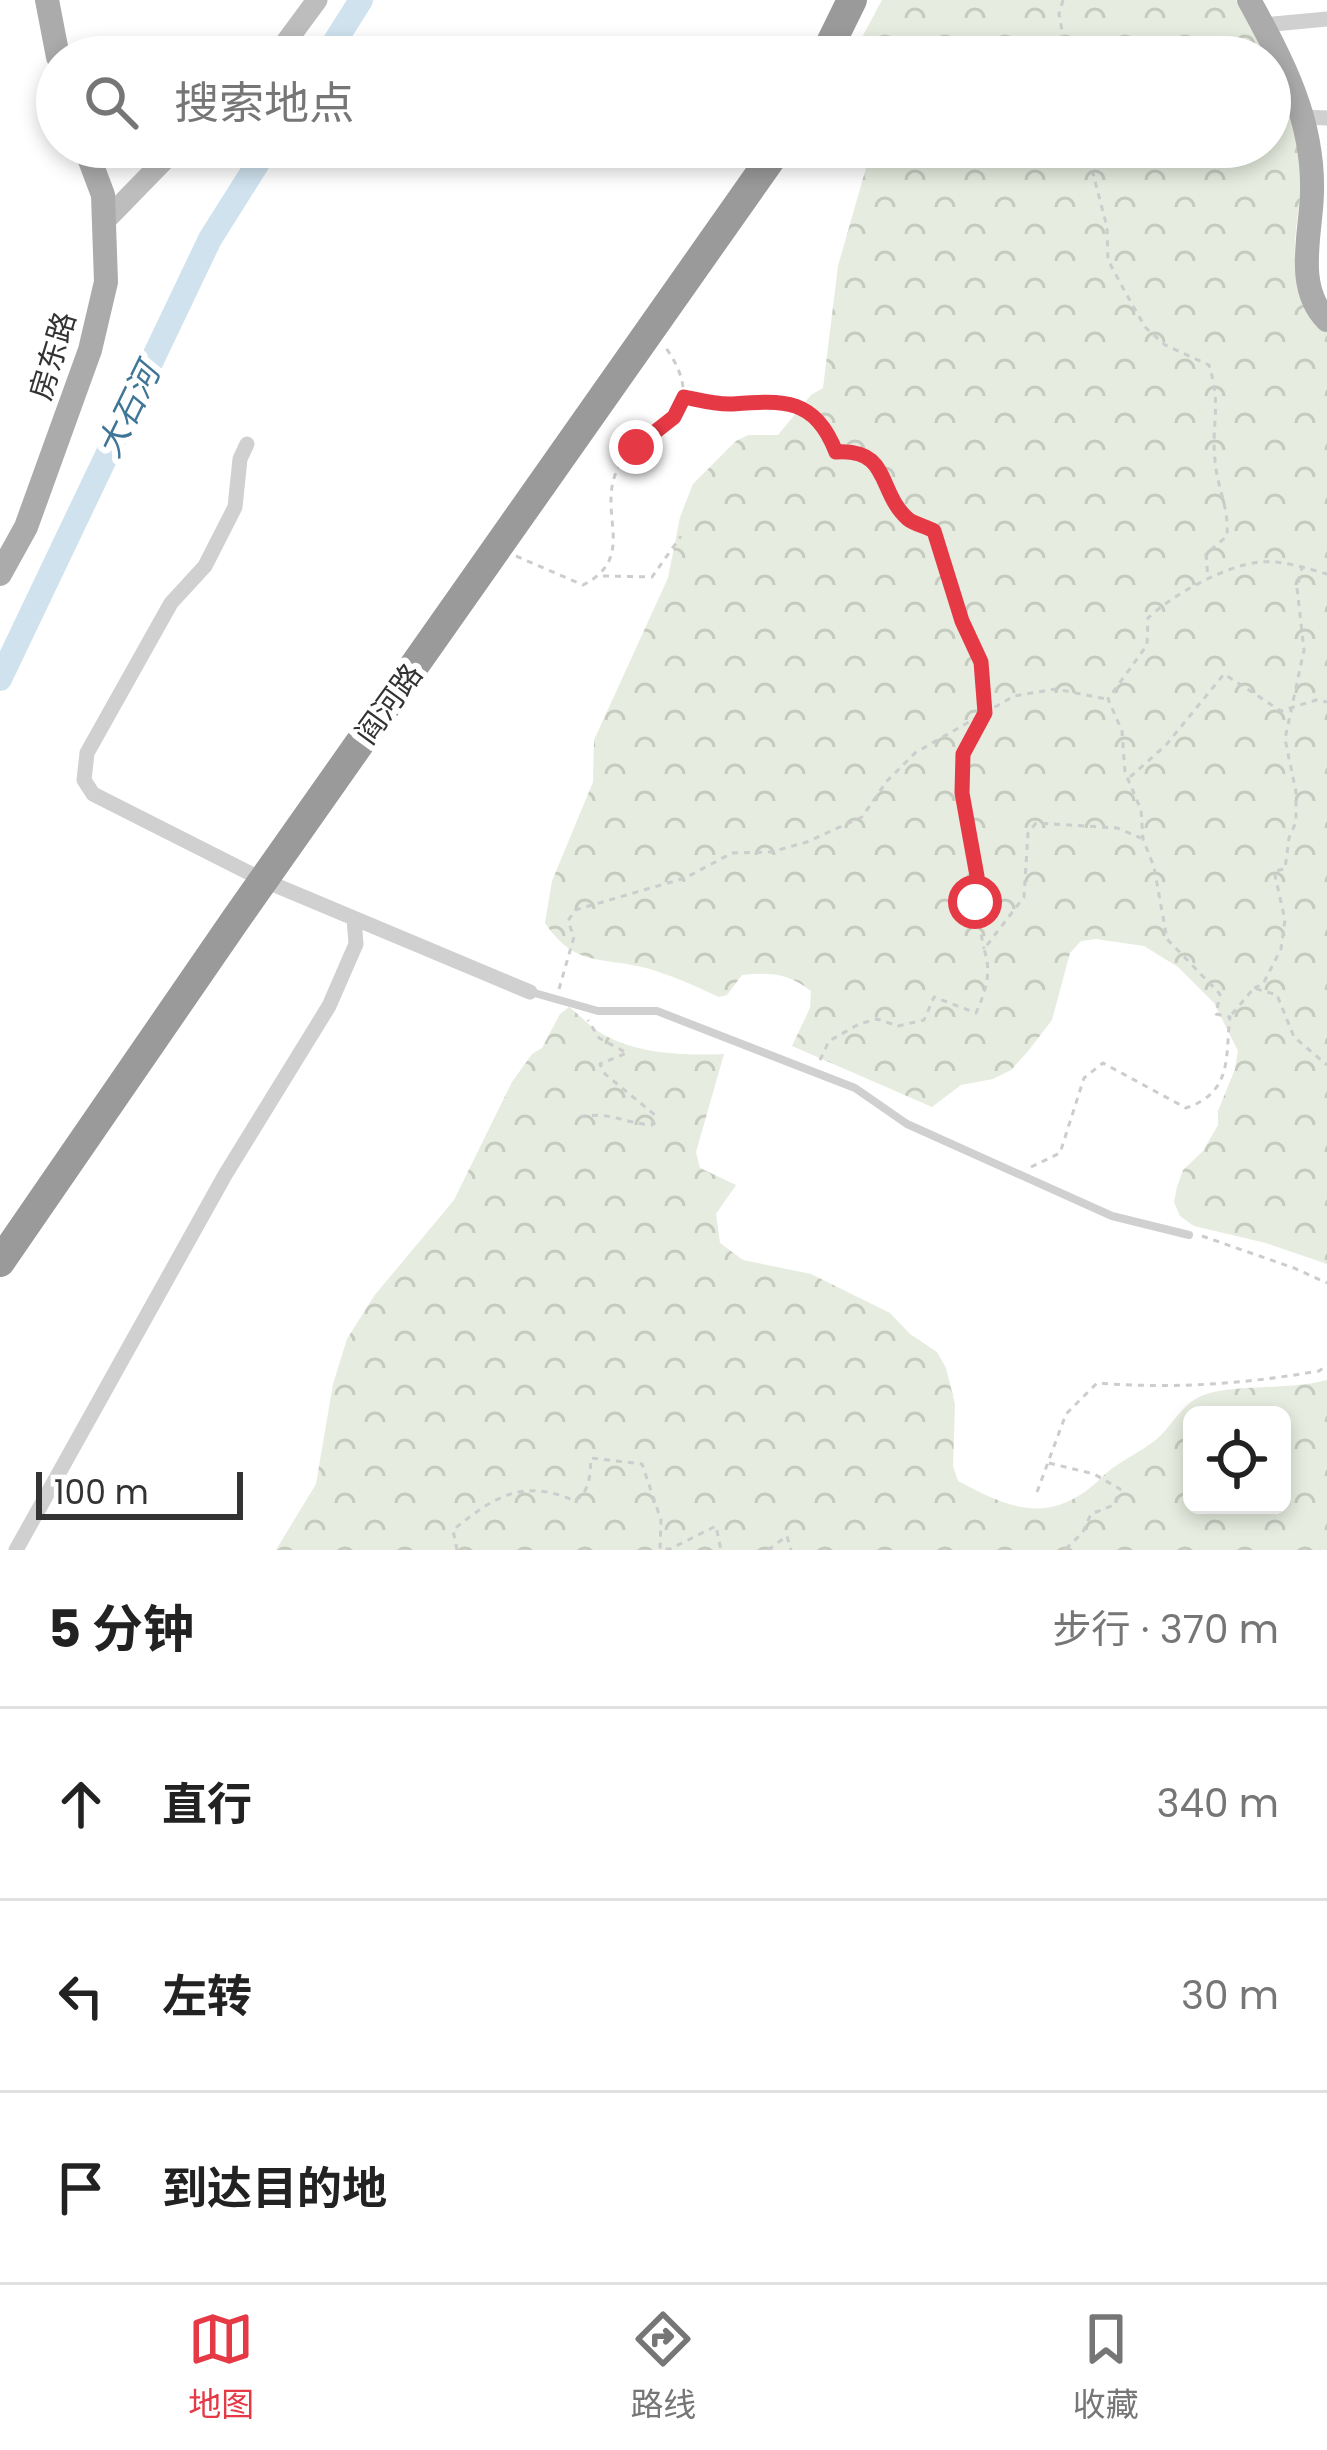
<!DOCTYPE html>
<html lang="zh">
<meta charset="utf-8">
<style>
:root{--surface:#fff;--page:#f6f6f6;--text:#222;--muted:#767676;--line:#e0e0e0;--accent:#e63946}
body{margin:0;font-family:Poppins,"Noto Sans SC",sans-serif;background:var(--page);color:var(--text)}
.controls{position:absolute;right:36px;bottom:36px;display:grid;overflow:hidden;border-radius:18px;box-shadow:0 6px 18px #0003}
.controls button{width:108px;height:108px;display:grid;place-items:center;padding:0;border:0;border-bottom:3px solid var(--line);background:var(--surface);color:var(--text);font:60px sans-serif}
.scale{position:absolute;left:36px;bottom:30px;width:207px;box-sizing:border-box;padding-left:12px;border:6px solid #333;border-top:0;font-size:33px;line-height:42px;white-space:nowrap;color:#333;-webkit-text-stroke:9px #fff;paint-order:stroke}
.stop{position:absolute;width:36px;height:36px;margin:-27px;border:9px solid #e63946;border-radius:50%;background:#fff}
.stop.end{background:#e63946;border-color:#fff;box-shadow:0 3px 12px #0008}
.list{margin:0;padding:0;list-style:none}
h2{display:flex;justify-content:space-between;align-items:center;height:156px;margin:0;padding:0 48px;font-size:51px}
h2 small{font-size:39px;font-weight:400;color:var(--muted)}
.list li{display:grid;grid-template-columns:78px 1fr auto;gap:36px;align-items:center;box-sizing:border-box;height:192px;padding:0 48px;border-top:3px solid var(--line)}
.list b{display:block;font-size:45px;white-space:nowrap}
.list em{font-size:39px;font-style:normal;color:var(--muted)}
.icon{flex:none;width:66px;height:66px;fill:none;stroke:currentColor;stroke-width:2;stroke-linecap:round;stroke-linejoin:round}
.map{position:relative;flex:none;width:1327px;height:1550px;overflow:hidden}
.search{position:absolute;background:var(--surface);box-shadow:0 6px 18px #0003;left:36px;right:36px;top:36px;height:132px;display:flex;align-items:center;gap:30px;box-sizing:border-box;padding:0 42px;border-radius:66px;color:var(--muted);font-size:45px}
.sheet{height:732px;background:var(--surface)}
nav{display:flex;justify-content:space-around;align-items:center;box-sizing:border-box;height:168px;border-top:3px solid var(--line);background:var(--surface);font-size:33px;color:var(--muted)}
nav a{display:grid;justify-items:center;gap:6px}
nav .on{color:var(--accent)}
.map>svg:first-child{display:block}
.forest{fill:url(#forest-crowns);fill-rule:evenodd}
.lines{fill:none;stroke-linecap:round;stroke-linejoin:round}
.river{stroke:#cfe2ee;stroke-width:24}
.path{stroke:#cdcdcd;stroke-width:3;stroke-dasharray:6 6;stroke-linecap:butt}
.lane{stroke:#d0d0d0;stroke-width:8}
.street{stroke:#d0d0d0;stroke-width:15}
.secondary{stroke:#bdbdbd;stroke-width:21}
.primary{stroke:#ababab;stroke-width:24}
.highway{stroke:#9a9a9a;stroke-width:30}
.route{stroke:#e63946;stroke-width:15}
.labels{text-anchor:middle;stroke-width:12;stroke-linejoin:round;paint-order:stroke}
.street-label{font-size:30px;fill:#333;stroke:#fff}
.water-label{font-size:33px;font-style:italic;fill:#3f7597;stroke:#fff}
</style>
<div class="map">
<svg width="1327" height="1550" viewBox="0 0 1327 1550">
<defs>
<pattern id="forest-crowns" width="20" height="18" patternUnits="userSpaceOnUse" patternTransform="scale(3)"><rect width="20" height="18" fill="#e6ecdf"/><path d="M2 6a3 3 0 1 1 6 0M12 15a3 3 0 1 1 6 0" fill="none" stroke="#c6cbc0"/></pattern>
</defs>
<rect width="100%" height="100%" fill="#fff"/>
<!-- forest -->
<path class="forest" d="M882 0H1236C1261 46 1293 91 1300 144 1310 216 1268 269 1327 330V1264L1266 1243 1194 1226 1180 1216 1174 1202 1177 1187 1183 1170 1203 1151 1218 1125V1111L1235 1069 1238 1051 1214 1003 1178 967 1144 946 1096 939 1081 941 1070 953 1052 1020 1029 1050 1011 1070 993 1079 961 1085 932 1107 792 1046 810 1008 811 991C788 973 771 972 742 975L727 995 719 997C695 986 671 975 646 968 600 956 576 968 545 923L552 881 593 782 594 740 668 578 680 517 693 484 736 441 748 435H778L811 395 823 388 838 266 872 147H1270V57H858L853 54Z
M569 1007C578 1013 583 1020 591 1026 625 1054 683 1056 724 1054L696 1152 700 1168 736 1185 716 1214 720 1243 743 1260 811 1274 890 1313 910 1334 937 1352 946 1368 955 1404 953 1466 958 1481C1002 1504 1040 1524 1086 1491 1096 1484 1104 1474 1114 1467 1127 1458 1141 1451 1153 1442 1171 1429 1178 1408 1199 1397 1229 1383 1288 1391 1327 1380V1550H276L316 1484 333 1384 347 1339 374 1296 454 1200 512 1082 532 1054 542 1048 560 1014ZM1192 1415H1282V1505H1192Z"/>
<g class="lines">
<!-- river -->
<path class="river" d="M325 57 361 0
M0 679 210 239 268 147"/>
<!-- path -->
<path class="path" d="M1063 0 1059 14 1067 57
M1086 147 1107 227 1108 260 1123 288 1145 327 1165 345 1209 365C1222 407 1211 422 1215 460 1217 488 1229 506 1227 536L1206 554 1208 579
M684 397C699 400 717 405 733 404 784 400 815 398 836 452 891 448 877 492 908 519 914 524 927 527 935 531L962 621 981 662 985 713 963 754 961 793 977 876 975 903 984 949
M516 556 583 585C638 557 597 514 617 470 630 440 680 431 683 396 685 378 674 359 664 345
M603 576 652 577 681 536
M1130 777 1166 745 1224 674 1281 711 1316 700 1327 702
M1254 988 1263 984 1281 949 1285 920 1274 871 1285 869 1289 838 1296 822V792L1285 739 1304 650 1297 588 1302 567
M559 989 574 937 568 921 575 910 685 878 732 853 771 852 807 842 862 817 887 781 915 753 1014 696 1056 689 1106 699
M1232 1014 1254 988 1277 995 1294 1037 1327 1065
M820 1060 829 1041 859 1024 877 1019 898 1026 924 1020 934 997 976 1013C986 990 992 973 984 949L1024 897 1028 833 1036 823 1117 828 1141 838
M580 1117C610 1111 623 1123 652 1125L655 1115 605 1074 600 1064 627 1053 599 1038 588 1020
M1031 1167 1060 1153 1084 1078 1103 1063 1186 1108C1234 1092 1225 1054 1230 1017L1216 1014 1220 994 1167 939 1154 867 1143 839 1141 810 1125 772 1122 731 1108 699 1147 645 1148 618C1172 595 1226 565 1260 562 1282 560 1306 568 1327 574
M1202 1236 1294 1268 1327 1283
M1049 1463 1094 1474 1120 1489 1114 1505 1091 1514 1083 1532 1065 1550
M1037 1492 1066 1414 1097 1383C1173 1389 1244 1384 1319 1371L1327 1365
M457 1550 453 1530C495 1496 523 1478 575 1501 590 1491 590 1476 591 1458L642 1464 661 1520 660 1549H670L716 1526 721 1550
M768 1550 787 1536 791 1550"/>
<!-- lane -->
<path class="lane" d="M531 992 598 1011H657L855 1088 907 1124 1112 1216 1189 1235"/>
<!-- street -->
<path class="street" d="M1263 25 1327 19
M1304 117 1327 118
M247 444 240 459 235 507 205 566 171 603 87 753 84 780 93 794 263 880 530 992
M16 1550 225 1175 329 1006 356 944 354 919"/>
<!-- secondary -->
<path class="secondary" d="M275 57 317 0
M104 222 177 147"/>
<!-- primary -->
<path class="primary" d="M47 0 58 57
M1249 0C1283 62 1314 120 1312 193 1311 234 1294 287 1327 320
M0 574 26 527 90 350 106 282 103 195 85 147"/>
<!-- highway -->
<path class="highway" d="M824 57 852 0
M0 1262 236 919 779 147"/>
</g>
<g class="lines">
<!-- route -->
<path class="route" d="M636 447 674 417 684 397C699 400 717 405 733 404 784 400 815 398 836 452 891 448 877 492 908 519 914 524 927 527 934 531L962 621 981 662 985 713 963 754 962 793 977 876 975 902"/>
</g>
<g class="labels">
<!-- street labels -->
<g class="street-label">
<text transform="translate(53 356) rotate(-73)" y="10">房东路</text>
<text transform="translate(389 704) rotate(-54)" y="10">阎河路</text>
</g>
<!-- water labels -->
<g class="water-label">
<text transform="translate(128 410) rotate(-64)" y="12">大石河</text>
</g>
</g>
</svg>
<div class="controls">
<button><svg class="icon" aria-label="locate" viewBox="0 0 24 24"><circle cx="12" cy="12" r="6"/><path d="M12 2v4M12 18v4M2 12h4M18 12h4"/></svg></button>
</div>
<div class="scale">100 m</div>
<div class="stop" style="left:975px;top:902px"></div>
<div class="stop end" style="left:636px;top:447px"></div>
<div class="search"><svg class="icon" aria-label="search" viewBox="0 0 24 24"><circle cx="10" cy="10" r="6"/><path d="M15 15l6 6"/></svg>搜索地点</div>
</div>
<section class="sheet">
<h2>5 分钟<small>步行 · 370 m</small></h2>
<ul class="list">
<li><svg class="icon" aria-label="ahead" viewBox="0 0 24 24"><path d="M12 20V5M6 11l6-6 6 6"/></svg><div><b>直行</b></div><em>340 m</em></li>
<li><svg class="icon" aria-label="left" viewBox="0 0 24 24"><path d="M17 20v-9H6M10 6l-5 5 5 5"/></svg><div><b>左转</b></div><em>30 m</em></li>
<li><svg class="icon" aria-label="arrive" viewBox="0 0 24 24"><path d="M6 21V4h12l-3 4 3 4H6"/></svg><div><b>到达目的地</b></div></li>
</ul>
</section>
<nav>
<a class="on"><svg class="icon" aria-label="map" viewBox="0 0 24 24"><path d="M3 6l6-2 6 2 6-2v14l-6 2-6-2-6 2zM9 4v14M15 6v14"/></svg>地图</a>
<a><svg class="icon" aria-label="directions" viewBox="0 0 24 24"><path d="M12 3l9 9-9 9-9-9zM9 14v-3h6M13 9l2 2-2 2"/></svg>路线</a>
<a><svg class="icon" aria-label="saved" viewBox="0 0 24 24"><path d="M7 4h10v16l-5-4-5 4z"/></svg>收藏</a>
</nav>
